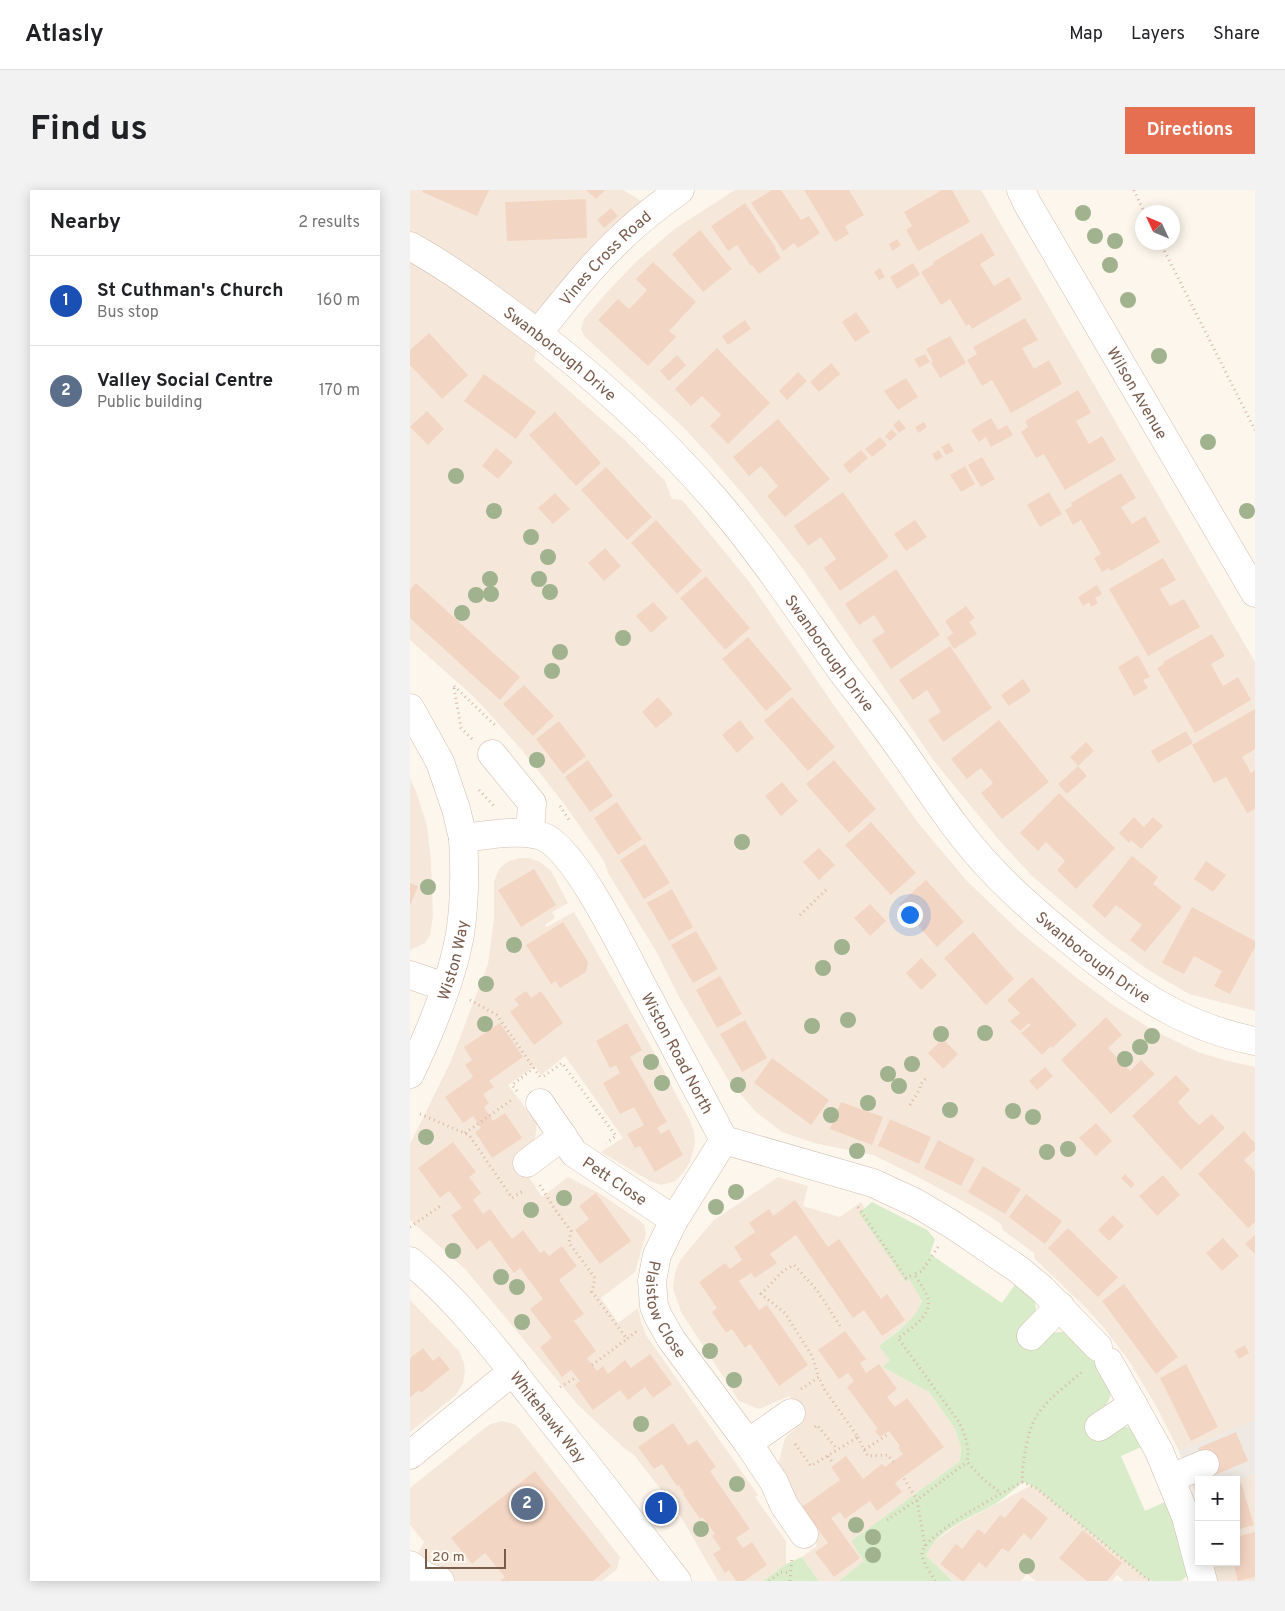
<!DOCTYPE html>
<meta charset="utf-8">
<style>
:root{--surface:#fff;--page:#f2f2f2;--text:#202124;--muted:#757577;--line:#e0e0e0;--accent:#e76f51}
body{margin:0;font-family:Overpass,sans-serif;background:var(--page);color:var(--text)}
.controls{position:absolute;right:15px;bottom:15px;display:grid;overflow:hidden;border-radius:0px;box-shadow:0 2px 12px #0003}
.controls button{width:45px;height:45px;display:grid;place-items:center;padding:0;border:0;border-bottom:1px solid var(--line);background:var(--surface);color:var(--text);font:25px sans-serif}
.compass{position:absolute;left:725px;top:15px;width:45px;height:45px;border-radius:50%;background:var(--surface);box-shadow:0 2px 12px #0003;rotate:314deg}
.scale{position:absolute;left:15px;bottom:12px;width:81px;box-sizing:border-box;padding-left:5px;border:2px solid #7a5c4d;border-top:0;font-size:14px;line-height:18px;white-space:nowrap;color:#7a5c4d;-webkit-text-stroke:4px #fffaf3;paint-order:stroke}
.you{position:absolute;left:499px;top:724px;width:18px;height:18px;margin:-12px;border:4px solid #fff;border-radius:50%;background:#1a73e8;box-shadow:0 0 0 8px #1a73e833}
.badge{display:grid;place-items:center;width:32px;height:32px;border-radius:50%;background:var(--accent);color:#fff;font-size:16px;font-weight:700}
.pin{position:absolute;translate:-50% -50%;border:2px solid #fff;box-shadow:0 1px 5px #0006}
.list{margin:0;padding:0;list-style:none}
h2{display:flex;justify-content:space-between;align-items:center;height:65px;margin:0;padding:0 20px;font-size:21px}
h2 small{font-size:16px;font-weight:400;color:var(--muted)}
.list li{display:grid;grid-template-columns:32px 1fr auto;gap:15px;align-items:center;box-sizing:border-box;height:90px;padding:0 20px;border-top:1px solid var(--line)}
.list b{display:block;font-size:19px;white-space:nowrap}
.list p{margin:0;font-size:16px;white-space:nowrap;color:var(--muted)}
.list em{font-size:16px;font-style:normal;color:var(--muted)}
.map{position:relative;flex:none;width:845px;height:1391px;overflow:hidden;border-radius:0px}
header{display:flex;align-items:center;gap:30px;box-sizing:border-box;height:70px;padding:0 25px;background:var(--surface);border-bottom:1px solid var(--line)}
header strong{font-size:24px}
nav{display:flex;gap:28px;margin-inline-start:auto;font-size:18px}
.intro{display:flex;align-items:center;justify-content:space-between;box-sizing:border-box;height:120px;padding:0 30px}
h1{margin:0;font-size:35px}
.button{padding:12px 22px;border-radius:0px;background:var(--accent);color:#fff;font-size:18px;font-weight:700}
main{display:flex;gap:30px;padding:0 30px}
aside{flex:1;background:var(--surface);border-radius:0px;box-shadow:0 2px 12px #0003}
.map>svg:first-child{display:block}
.residential{fill:#f5e8da}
.industrial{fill:#efe9e4}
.green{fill:#d8ecc9}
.building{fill:#f3d5c3}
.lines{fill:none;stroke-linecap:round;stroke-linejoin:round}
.minor-casing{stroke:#d1beb0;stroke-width:29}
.path{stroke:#d9b8a5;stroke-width:3;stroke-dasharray:1 4;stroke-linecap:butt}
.minor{stroke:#fff;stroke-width:28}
.tree{fill:#a0b28e}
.labels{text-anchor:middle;stroke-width:4;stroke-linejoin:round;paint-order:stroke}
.street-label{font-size:16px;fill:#7a5c4d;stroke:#fffaf3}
</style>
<header>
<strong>Atlasly</strong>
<nav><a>Map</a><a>Layers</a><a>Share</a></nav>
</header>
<div class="intro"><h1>Find us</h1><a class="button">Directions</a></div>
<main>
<aside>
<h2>Nearby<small>2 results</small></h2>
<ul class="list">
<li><span class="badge" style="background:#1a4fb4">1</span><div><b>St Cuthman's Church</b><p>Bus stop</p></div><em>160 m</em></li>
<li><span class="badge" style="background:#5c6f8a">2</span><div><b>Valley Social Centre</b><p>Public building</p></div><em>170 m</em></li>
</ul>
</aside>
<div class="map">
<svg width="845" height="1391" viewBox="0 0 845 1391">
<rect width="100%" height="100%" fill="#fdf6ec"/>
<!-- residential -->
<path class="residential" d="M0 0H213L233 12 142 101 124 170 217 252 255 291 262 309 272 310 292 334 340 393 423 514 509 634 557 691 610 742 667 788 703 815 741 839 788 862 814 870 845 877V1391H801L806 1372H826V1290H789V1309L769 1261 746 1216 721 1174 694 1138 677 1119 625 1069 624 1063 593 1040 591 1034 571 1021 506 986 463 965 404 953 372 942 346 922 319 891 268 805 246 761 198 683 194 671 155 615 111 559 79 523 63 506 0 450Z
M325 0H571L845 472V821L779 804 737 779 699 751 622 686 588 649 524 571 393 379 337 309 300 266 272 236 174 146 171 139 174 129 199 100 227 71 266 38Z
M0 588 7 604 17 636 21 670 23 726 20 745 15 753 0 760Z
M111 668H119L130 672 141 681 146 690 158 713 142 722 145 728 135 735 137 737 164 722 245 864 280 931 284 941 285 953 280 972 273 983 265 991 251 995 240 991 191 962 213 948 155 866 131 885 125 876 98 895 127 933 125 950 105 966 132 1007 158 987 189 1003 229 1030 234 1035 236 1044 225 1082 191 1108 208 1133 228 1118 232 1135 236 1145 348 1305 345 1307 376 1351V1374L353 1391H308L267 1320 224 1265 214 1258 167 1214 56 1080 0 1030V954L41 871 78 774 84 729V691L87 684 90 678 99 671Z
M368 987 398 996 393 1016 430 1027 451 1012 496 1091 499 1089 512 1110 509 1121 501 1130 470 1155 480 1170 472 1177 519 1202 545 1239 551 1257 550 1271 441 1351 454 1371 429 1391H409L392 1367 407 1356 373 1301 367 1279 375 1248 390 1234 378 1217 385 1212 379 1206 349 1219 329 1211 271 1122 263 1098 265 1083 270 1070 304 1030Z
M0 1110 49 1161 54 1173 55 1181 53 1193 46 1205 0 1242Z
M92 1231 104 1234 108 1237 210 1367 207 1379 192 1391H45L8 1363 14 1352 0 1335V1298L76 1237 81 1234Z
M631 1290 758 1391H714L707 1385 702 1391H626L617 1384 611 1391H544L515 1366 518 1358 524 1352 547 1335Z"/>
<!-- industrial -->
<path class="industrial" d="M845 1230V1283L826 1291V1290H789V1306L787 1307 769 1261Z"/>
<!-- green -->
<path class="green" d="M462 1012 517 1040 525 1049 520 1064 592 1113 606 1093 625 1110 626 1122 643 1143C649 1142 657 1141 663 1144 671 1149 700 1191 701 1200 701 1208 697 1215 691 1220L713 1236 723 1239 734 1256 711 1266 735 1321 757 1311 782 1382 771 1391H743L737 1389 626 1298 613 1292C604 1299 595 1308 585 1314 563 1327 525 1340 516 1366L543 1391H429L454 1371 441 1351 550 1271 551 1257 545 1239 519 1202 472 1177 480 1170 469 1156C486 1142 505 1131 512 1111L499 1089 496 1092 449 1023Z
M392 1367 409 1391H353L376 1374Z"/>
<!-- building -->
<path class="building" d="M13 0H79L67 26 12 2Z
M176 0H195L186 9Z
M362 0H371L391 30 399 26 410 43 388 58 384 53 373 61 341 13Z
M394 0H439L454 25 435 36 439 44 425 52Z
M532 0H542L560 32 508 61 496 40 502 36 494 22Z
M176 9 177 48 97 51 95 12Z
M335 13 366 58 365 59 371 68 349 84 342 75 341 76 327 55 318 61 301 36Z
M201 18 208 26 194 38 187 30Z
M290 40 322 79 293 102 262 64Z
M572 43 585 65 570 74 584 96 599 87 612 109 562 139 559 134 556 136 540 109 531 115 511 82 524 74 523 72Z
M487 49 491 55 482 61 479 54Z
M243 72 286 112 259 141 266 147 238 176 188 130 208 109 219 119 227 111 237 100 226 89Z
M503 73 510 85 487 99 480 87Z
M470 78 475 87 469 90 464 82Z
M446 122 460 142 445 152 432 132Z
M615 128 628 150 612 158 624 179 639 170 652 194 601 223 582 190 572 196 557 170 567 164 563 157Z
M335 130 341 139 318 155 312 146Z
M19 143 58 185 32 209 0 175V160Z
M540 146 556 173 530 188 521 173 523 171 516 159Z
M307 158 360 213 318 254 300 236 311 225 292 206 281 216 265 199Z
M515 164 520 172 509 178 504 169Z
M267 165 276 175 259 191 250 181Z
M421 173 430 184 409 202 400 192Z
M388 182 397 191 377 210 369 201Z
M74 184 126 222 106 249 54 211Z
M496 188 508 207 488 220 474 201Z
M668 200 681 223 666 231 679 254 692 246 706 270 655 300 634 264 626 268 611 242 618 237 615 231Z
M17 221 34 239 18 255 0 237Z
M145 222 191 273 166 296 119 245Z
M581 228 588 240 597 235 603 245 581 257 576 247 569 252 561 240Z
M368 229 420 289 375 327 357 306 368 296 351 276 339 286 323 267Z
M489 230 496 238 489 243 483 235Z
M514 232 517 237 508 243 505 237Z
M482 239 487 245 480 251 475 246Z
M470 247 477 255 462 267 455 259Z
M539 253 544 261 536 265 531 257Z
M86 258 103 272 88 289 72 276Z
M451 260 458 268 440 284 433 275Z
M529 260 533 267 526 271 522 264Z
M572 267 585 289 571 297 558 275Z
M555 276 565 294 551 302 540 285Z
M196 277 242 327 217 350 171 300Z
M711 283 726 308 711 317 716 325 722 334 735 326 750 352 701 381 699 378 692 382 684 368 691 364 671 330 663 335 655 320 662 316 661 313Z
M433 302 479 367 430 401 414 378 426 369 420 360 411 347 398 356 384 336Z
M639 302 652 324 630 337 617 315Z
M145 303 160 319 143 334 128 318Z
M246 330 292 381 267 404 221 353Z
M505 330 517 347 496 361 484 344Z
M195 358 211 376 194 391 178 373Z
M753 368 766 390 750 399 760 416 774 409 790 437 738 466 699 399Z
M486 379 530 445 481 479 462 450 475 442 464 425 449 435 435 414Z
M296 386 340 438 315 460 270 408Z
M6 393 110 487 90 510 0 428V400Z
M687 395 692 404 685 408 688 413 681 417 679 412 673 416 668 407Z
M243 412 258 428 241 443 226 426Z
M556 416 565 428 559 432 567 444 544 459 537 448 543 443 535 431Z
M802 444 815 466 801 474 813 496 828 487 841 510 785 543 747 478 754 474 753 472Z
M338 447 382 499 356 521 312 469Z
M540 456 582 518 533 552 518 530 531 522 517 500 503 510 489 490Z
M728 465 740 487 733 490 738 498 724 506 708 477Z
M613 489 621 501 599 516 591 505Z
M114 495 144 526 123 546 93 514Z
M248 507 263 524 246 538 232 522Z
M382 507 425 557 398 581 354 531Z
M845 519V559L832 567 841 583 845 580V619L837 623 816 587 804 593 782 555Z
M330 530 344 548 327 563 312 545Z
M589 530 639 592 592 629 571 603 583 593 571 578 557 589 541 569Z
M149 531 176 566 153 584 126 549Z
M776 541 783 553 748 573 741 561Z
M676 552 684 561 668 576 660 567Z
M178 570 203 606 180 622 155 587Z
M424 570 466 619 439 643 396 594Z
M668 576 677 586 657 604 648 594Z
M372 592 388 611 371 626 355 606Z
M649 603 705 658 666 699 647 680 655 671 636 652 628 661 610 643Z
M207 612 232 649 208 665 184 628Z
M724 627 734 637 743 627 753 636 731 659 721 650 719 653 709 643Z
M461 632 506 683 481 705 435 655Z
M235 654 260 693 234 709 210 670Z
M409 658 425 675 409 690 393 672Z
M722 666 748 687 743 694 772 717 735 762 720 750 732 735 706 715 695 728 682 716Z
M796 671 816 685 803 702 784 689Z
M124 679 146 715 111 737 88 700Z
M516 690 554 732 527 757 489 714Z
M0 693 8 696 0 716Z
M262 699 283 737 259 751 237 713Z
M460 714 476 731 460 746 444 728Z
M782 717 845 751V757L820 804 804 796 812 781 784 766 774 784 752 773Z
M153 732 178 772 176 782 150 798 146 791 141 794 116 755Z
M286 741 308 779 283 793 261 755Z
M563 742 604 789 576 815 534 768Z
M511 768 527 785 511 800 496 783Z
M310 786 332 824 307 838 286 800Z
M622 787 667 835 642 858 641 856 632 865 611 843 621 835 619 833 610 841 600 831 610 823 597 810Z
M116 801 121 808 131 801 153 833 124 855 100 822 109 815 104 809Z
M696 827 712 845 698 858 720 881 731 870 745 884 701 924 651 870Z
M335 830 357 868 332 882 310 844Z
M90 833 113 867 79 891 84 897 73 904 79 913 74 917 83 931 95 923 112 948 82 968 65 942 71 938 63 926 53 933 35 907 63 887 55 875 62 870 54 857Z
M217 833 232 860 220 867 257 932 247 938 251 944 259 939 273 965 245 982 230 956 225 958 217 944 234 935 224 917 210 924 193 893 210 883 206 875 200 878 186 851Z
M533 849 548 864 533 879 518 863Z
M362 868 419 910 401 935 344 893Z
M635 877 643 886 627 900 619 891Z
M766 885 780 900 768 912 777 923 789 935 802 924 815 938 771 980 722 926Z
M431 912 473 927 462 955 420 939Z
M480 929 521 947 509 974 468 956Z
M686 933 702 951 686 966 669 948Z
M834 941 845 953V960L834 970 845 982V1032L838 1038 788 984Z
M528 950 565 969 551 996 514 978Z
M43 952 66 982 59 987 71 1003 63 1010 73 1024 80 1019 102 1049 113 1040 130 1063 134 1060 139 1066 152 1056 167 1076 149 1090 174 1124 164 1131 186 1161 177 1168 187 1181 193 1176 198 1184 215 1170 221 1178 240 1164 262 1194 243 1208 235 1197 218 1210 210 1200 183 1220 165 1195 170 1191 161 1180 152 1187 130 1157 142 1148 120 1119 133 1109 110 1078 104 1083 80 1050 67 1060 41 1025 52 1018 39 1001 30 1008 8 978Z
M573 976 611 999 595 1024 558 1002Z
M715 984 725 994 721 998 711 988Z
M753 985 770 1005 747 1026 729 1006Z
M186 1003 221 1051 190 1074 165 1040 179 1029 169 1016Z
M616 1004 652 1031 635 1054 599 1027Z
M385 1010 418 1057 429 1049 471 1109 477 1104 495 1130 472 1146 454 1120 443 1128 386 1045 360 1064 367 1073 345 1088 341 1083 329 1091 349 1120 357 1115 398 1175 369 1196 340 1154 335 1158 322 1139 316 1143 302 1122 307 1118 289 1092 315 1073 320 1079 332 1070 324 1057 345 1042 339 1033 359 1019 363 1026Z
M703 1025 714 1036 699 1051 688 1040Z
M658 1038 708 1087 688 1107 638 1058Z
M845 1045V1064L835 1054Z
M813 1048 829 1066 812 1081 796 1063Z
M714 1094 768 1167 746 1184 692 1111Z
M435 1141 456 1169 450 1173 456 1183 469 1174 487 1199 477 1207 485 1217 497 1208 534 1257 485 1293 492 1302 467 1321 460 1311 435 1329 430 1322 421 1328 450 1368 424 1387 405 1362 418 1353 392 1317 430 1290 421 1277 436 1266 453 1289 472 1274 475 1277 493 1264 488 1258 490 1256 479 1241 470 1247 465 1241 468 1239 437 1197 444 1191 438 1183 429 1189 408 1160Z
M835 1155 839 1163 829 1169 824 1161Z
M13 1158 23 1171 29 1166 40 1179 11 1203 9 1200 0 1207V1168Z
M776 1174 808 1237 781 1251 750 1188Z
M263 1233 278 1255 287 1250 306 1277 300 1281 340 1339 326 1348 333 1358 342 1352 357 1375 334 1391H326L319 1380 315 1383 303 1364 311 1359 302 1346 305 1344 293 1328 290 1329 273 1304 274 1303 269 1295 267 1296 252 1274 244 1279 228 1257Z
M826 1242 838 1271 800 1287 788 1258Z
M125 1281 201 1376 183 1391H90L95 1387 75 1363 62 1374 41 1348Z
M831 1293 844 1335 826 1340V1295Z
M612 1307 638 1328 621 1350 614 1343 598 1362 592 1358 576 1378 569 1372 554 1391H552L530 1374 546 1354 552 1359 568 1339 575 1344 590 1325 595 1328Z
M673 1340 712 1373 697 1391H677L649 1368Z
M845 1342V1387L828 1391 823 1372H826V1347Z"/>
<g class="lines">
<!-- minor casing -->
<g class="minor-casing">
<g id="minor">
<path id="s1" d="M611 0 617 13 845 403"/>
<path id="s2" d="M0 56C36 76 70 100 103 125 178 180 248 243 308 313 353 366 391 424 431 480 449 504 468 527 485 551 517 595 543 639 581 679 611 711 644 738 678 765 731 807 779 838 845 851"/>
<path id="s3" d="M128 143C154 111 180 77 211 48 229 30 249 15 270 0"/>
<path id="s4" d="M0 518 30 572 46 619 53 648C76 646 115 637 136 648 169 666 215 764 234 799 261 850 288 900 314 950L463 993 506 1013 543 1035 608 1079 632 1099 688 1157"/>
<path d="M82 564 122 613 120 643"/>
<path d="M0 785 35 797"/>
<path id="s5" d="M0 884C20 842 42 790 50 744 55 712 55 680 53 648"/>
<path id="s6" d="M130 913 164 963 264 1030"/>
<path id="s7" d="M314 950 264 1030 247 1065 242 1091 244 1116 248 1126 261 1149 338 1253 364 1292 374 1315 394 1344"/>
<path d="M117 973 153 946"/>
<path id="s8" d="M0 1071C47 1109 84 1158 122 1206 171 1267 219 1329 267 1391"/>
<path d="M621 1146 650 1116"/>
<path d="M699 1172 749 1261 776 1327 793 1391"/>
<path d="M689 1237 723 1214"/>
<path d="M338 1253 381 1223"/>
<path d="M0 1265 103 1181"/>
<path d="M761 1288 795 1274"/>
<path d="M0 1375 16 1387 30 1391"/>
</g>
</g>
<!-- path -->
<path class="path" d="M724 0 734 22
M750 52 845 240
M44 496 87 537
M44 498 51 538 62 549
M69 600 84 616
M150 616 159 630
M390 725 418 698
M60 810 87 825 130 887
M134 886 152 873 206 946 196 953
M107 901 102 895 124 878
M500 915 510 899V895L518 886
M10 924 59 945 102 1008 113 1001
M55 943 103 909
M130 995 144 1018 161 1041 159 1053 185 1088 182 1102 217 1149 227 1141
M448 1017 496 1088 504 1084
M0 1037 32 1015
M528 1057 512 1081 504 1084C509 1092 515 1100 518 1109 522 1126 500 1139 488 1148L549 1232C555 1244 560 1258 557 1272L574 1290 591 1303
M182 1175 217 1149
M150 1197 167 1187
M391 1199 409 1187 402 1166 375 1123 351 1104 373 1081 384 1075 407 1100 432 1139
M405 1237 407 1235 427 1259
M448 1247 454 1260 477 1245
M385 1254 401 1276 448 1247 414 1199 409 1187
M454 1260 458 1266 478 1265 483 1272
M418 1266 423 1273
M612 1292 626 1298 737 1389 743 1391
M477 1330 507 1310 493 1287
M515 1356 507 1310 557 1272
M359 1391 371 1382 380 1383
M380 1391 382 1367
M525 1391C521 1383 512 1372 512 1363 514 1344 594 1302 612 1292 612 1276 617 1241 626 1227 637 1209 657 1195 673 1181"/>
<!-- minor -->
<use href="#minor" class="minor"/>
</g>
<!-- trees -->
<g class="tree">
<circle cx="673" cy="23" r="8"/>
<circle cx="685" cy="46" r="8"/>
<circle cx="705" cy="51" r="8"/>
<circle cx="700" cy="75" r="8"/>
<circle cx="718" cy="110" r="8"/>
<circle cx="749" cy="166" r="8"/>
<circle cx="798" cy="252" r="8"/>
<circle cx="46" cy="286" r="8"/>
<circle cx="84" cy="321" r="8"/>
<circle cx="837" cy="321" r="8"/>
<circle cx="121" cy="347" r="8"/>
<circle cx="138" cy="367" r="8"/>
<circle cx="80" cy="389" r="8"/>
<circle cx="129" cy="389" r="8"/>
<circle cx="140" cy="402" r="8"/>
<circle cx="81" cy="404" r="8"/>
<circle cx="66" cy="405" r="8"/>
<circle cx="52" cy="423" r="8"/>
<circle cx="213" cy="448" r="8"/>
<circle cx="150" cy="462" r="8"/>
<circle cx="142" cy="481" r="8"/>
<circle cx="127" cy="570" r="8"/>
<circle cx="332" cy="652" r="8"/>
<circle cx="18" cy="697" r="8"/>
<circle cx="104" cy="755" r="8"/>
<circle cx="432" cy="757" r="8"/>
<circle cx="413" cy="778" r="8"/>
<circle cx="76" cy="794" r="8"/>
<circle cx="438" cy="830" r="8"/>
<circle cx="75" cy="834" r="8"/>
<circle cx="402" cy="836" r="8"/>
<circle cx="575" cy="843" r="8"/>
<circle cx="531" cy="844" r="8"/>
<circle cx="742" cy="846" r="8"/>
<circle cx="730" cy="857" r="8"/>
<circle cx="715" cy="869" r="8"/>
<circle cx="241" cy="872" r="8"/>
<circle cx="502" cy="874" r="8"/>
<circle cx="478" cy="884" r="8"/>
<circle cx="252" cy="893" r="8"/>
<circle cx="328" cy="895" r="8"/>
<circle cx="489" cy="896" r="8"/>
<circle cx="458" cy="913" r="8"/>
<circle cx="540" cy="920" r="8"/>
<circle cx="603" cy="921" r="8"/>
<circle cx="421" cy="925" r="8"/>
<circle cx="623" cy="927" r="8"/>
<circle cx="16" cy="947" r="8"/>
<circle cx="658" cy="959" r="8"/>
<circle cx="447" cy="961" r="8"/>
<circle cx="637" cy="962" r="8"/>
<circle cx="326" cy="1002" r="8"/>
<circle cx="154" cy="1008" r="8"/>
<circle cx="306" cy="1017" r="8"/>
<circle cx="121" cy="1020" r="8"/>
<circle cx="43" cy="1061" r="8"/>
<circle cx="91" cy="1087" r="8"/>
<circle cx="107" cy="1097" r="8"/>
<circle cx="112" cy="1132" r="8"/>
<circle cx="300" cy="1161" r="8"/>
<circle cx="324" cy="1190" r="8"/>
<circle cx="231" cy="1234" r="8"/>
<circle cx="327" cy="1294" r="8"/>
<circle cx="446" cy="1335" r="8"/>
<circle cx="291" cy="1339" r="8"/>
<circle cx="463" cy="1347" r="8"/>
<circle cx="463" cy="1365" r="8"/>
<circle cx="617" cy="1376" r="8"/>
</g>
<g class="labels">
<!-- street labels -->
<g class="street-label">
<text dy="6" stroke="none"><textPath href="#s3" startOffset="101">Vines Cross Road</textPath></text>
<text dy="6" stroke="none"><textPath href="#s2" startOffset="185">Swanborough Drive</textPath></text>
<text dy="6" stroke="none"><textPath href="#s1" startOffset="234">Wilson Avenue</textPath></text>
<text dy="6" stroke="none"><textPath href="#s2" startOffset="590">Swanborough Drive</textPath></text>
<text dy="6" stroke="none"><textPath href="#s2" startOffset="995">Swanborough Drive</textPath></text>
<text dy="6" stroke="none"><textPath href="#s5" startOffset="122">Wiston Way</textPath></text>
<text dy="6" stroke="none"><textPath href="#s4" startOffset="479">Wiston Road North</textPath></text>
<text dy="6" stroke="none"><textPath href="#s6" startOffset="110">Pett Close</textPath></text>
<text dy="6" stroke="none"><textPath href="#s7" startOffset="191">Plaistow Close</textPath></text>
<text dy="6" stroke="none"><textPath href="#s8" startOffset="209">Whitehawk Way</textPath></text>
</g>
</g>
</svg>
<div class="controls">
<button>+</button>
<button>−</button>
</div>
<svg class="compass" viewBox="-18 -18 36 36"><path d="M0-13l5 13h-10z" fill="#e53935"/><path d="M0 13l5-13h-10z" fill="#757577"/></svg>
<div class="scale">20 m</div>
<div class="you"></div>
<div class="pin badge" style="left:251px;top:1318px;background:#1a4fb4">1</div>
<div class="pin badge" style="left:117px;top:1314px;background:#5c6f8a">2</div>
</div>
</main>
